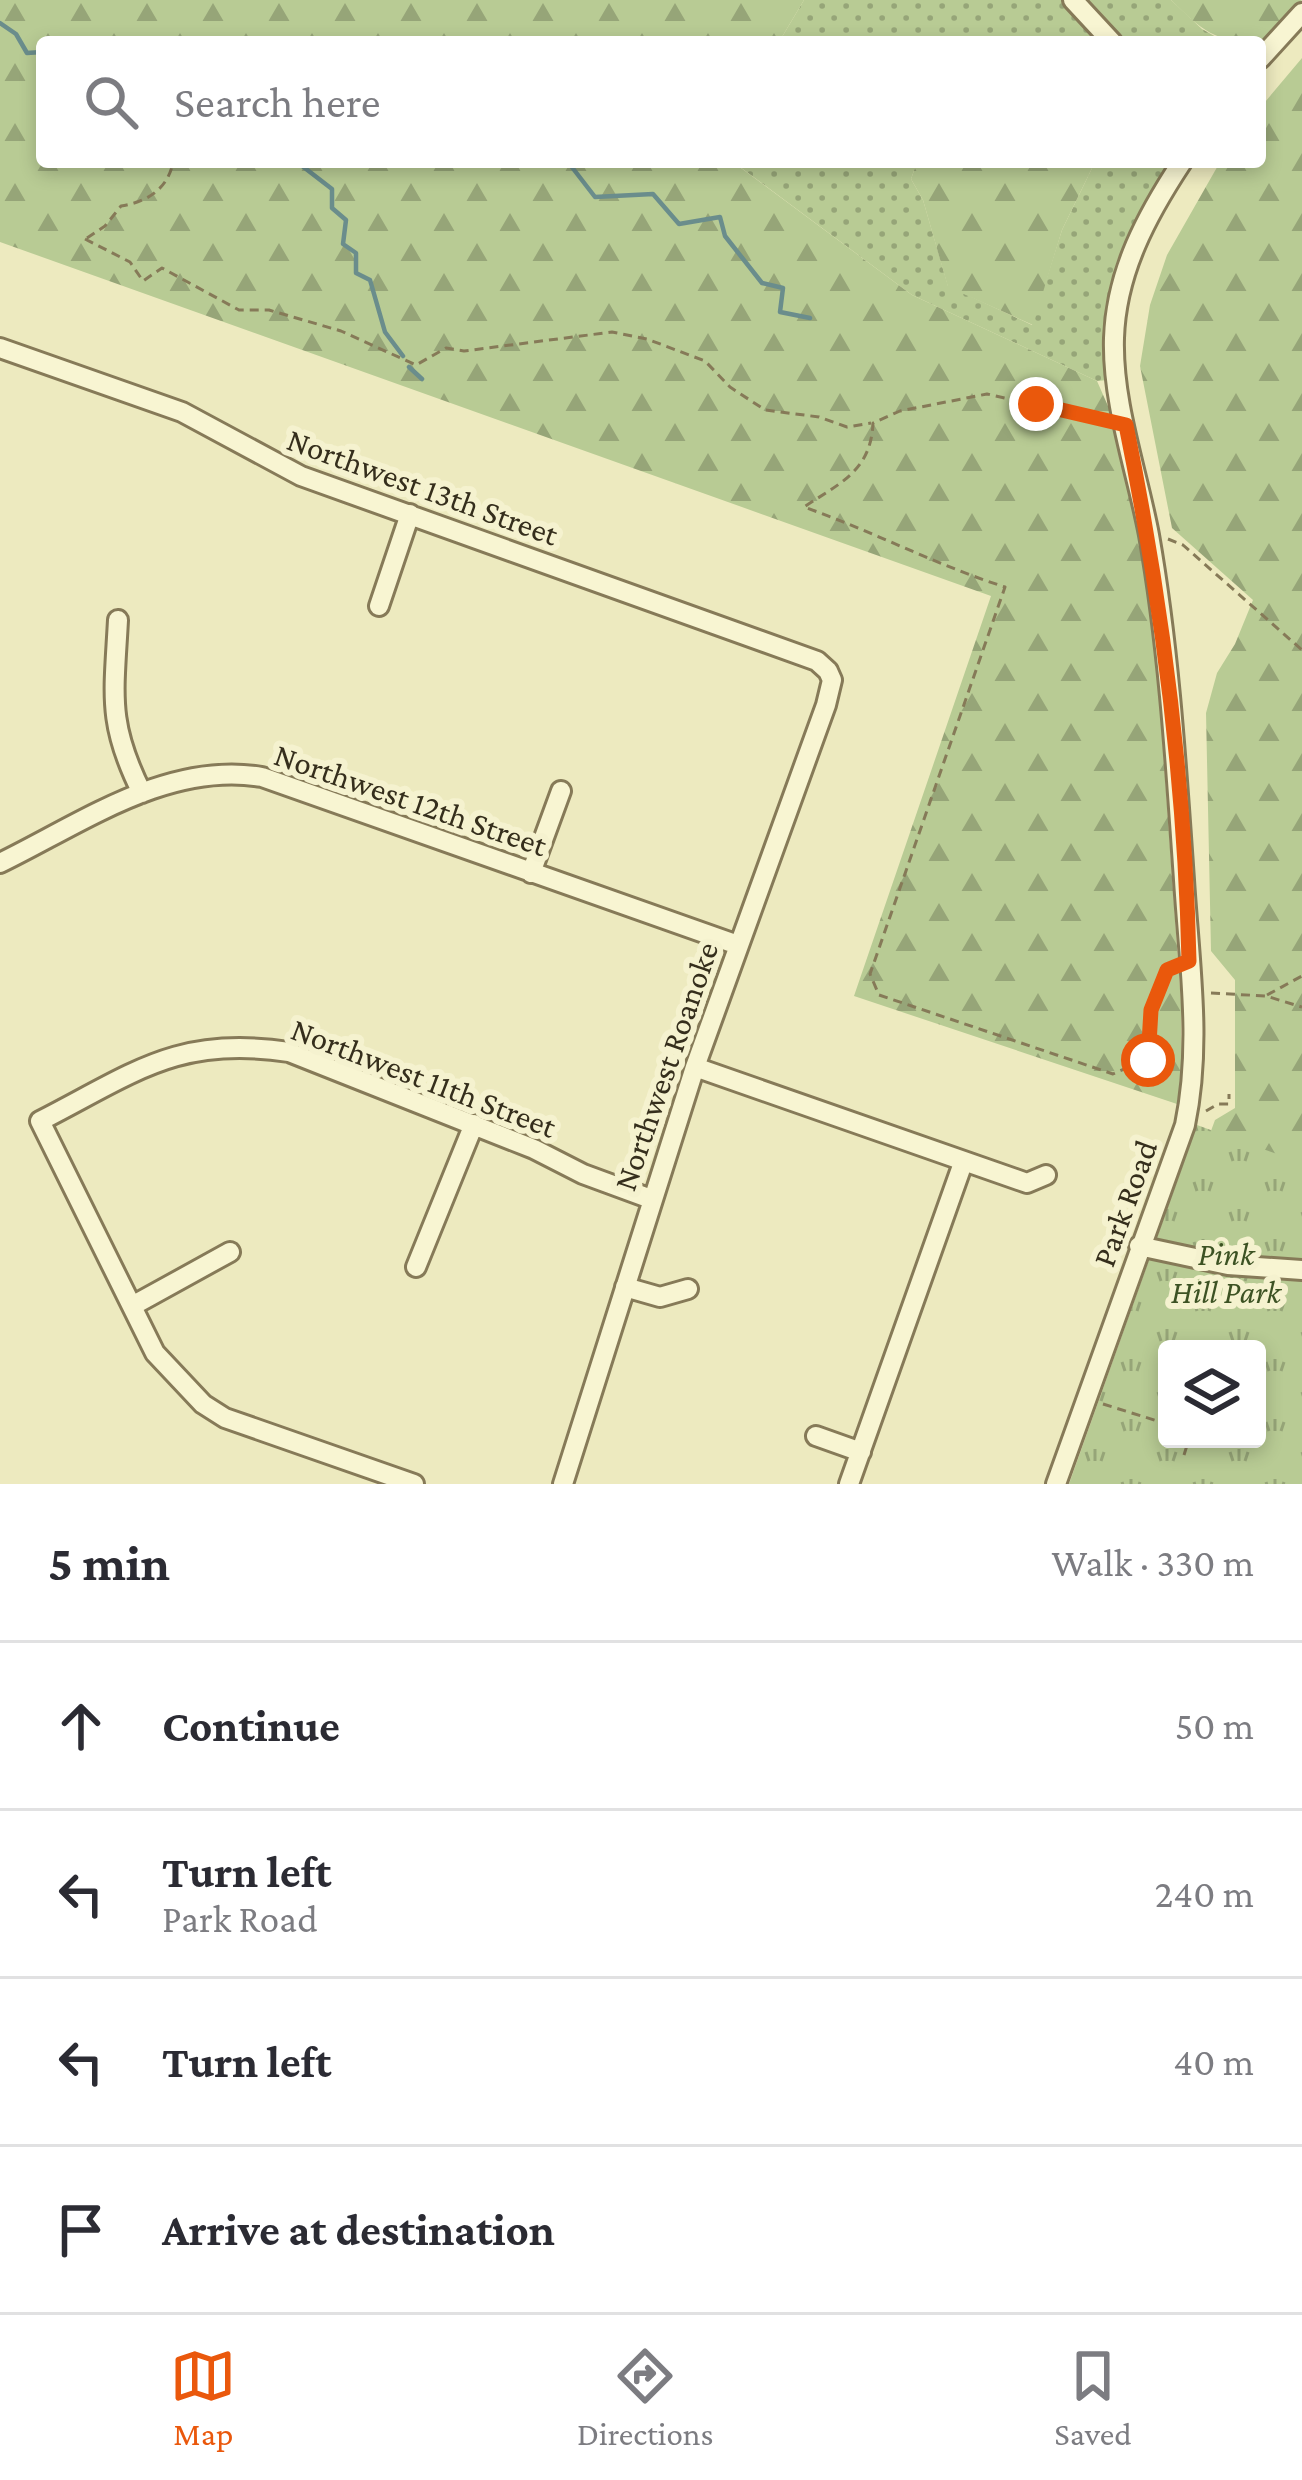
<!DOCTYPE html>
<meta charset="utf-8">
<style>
:root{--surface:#fff;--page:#f2f2f3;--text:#2b2b33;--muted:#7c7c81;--line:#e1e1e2;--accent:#ea580c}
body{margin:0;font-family:"Crimson Pro",serif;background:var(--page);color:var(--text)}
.controls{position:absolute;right:36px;bottom:36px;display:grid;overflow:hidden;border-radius:12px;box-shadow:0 6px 18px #0003}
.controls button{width:108px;height:108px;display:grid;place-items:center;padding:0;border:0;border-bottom:3px solid var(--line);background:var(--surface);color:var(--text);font:60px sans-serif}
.stop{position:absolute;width:36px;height:36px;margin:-27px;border:9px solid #ea580c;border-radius:50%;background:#fff}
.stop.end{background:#ea580c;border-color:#fff;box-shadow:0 3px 12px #0008}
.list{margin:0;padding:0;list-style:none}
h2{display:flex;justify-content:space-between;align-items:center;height:156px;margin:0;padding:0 48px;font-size:51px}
h2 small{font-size:39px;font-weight:400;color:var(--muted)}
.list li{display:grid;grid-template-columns:78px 1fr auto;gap:36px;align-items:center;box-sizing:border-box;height:168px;padding:0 48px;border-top:3px solid var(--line)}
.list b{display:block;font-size:45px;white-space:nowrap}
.list p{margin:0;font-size:39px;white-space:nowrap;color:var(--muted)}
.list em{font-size:39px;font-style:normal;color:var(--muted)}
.icon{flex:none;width:66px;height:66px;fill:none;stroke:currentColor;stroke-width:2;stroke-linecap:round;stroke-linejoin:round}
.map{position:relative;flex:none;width:1302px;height:1484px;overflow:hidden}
.search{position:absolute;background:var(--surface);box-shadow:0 6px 18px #0003;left:36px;right:36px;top:36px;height:132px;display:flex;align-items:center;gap:30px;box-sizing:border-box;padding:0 42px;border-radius:12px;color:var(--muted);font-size:45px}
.sheet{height:828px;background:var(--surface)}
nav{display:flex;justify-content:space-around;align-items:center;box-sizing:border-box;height:168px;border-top:3px solid var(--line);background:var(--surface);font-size:33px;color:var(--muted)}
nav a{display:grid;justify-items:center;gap:6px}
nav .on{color:var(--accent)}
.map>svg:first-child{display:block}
.grass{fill:url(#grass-dots)}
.forest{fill:url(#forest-firs)}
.park{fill:url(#park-tufts);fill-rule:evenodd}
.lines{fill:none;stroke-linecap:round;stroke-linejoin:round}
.stream{stroke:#6a8d8c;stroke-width:4.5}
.minor-casing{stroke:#867a58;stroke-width:24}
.path{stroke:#867a58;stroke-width:3;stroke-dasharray:9 6;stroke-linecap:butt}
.minor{stroke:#f8f5d2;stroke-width:18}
.route{stroke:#ea580c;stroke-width:15}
.labels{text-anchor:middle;stroke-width:12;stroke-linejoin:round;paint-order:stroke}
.street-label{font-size:33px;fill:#352e1c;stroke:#f5f2cf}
.park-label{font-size:33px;font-style:italic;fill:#3c5223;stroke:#f5f2cf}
</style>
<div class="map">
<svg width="1302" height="1484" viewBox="0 0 1302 1484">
<defs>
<pattern id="grass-dots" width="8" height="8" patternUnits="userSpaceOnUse" patternTransform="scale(3)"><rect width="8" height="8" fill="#b8cb94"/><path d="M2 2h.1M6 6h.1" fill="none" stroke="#96a578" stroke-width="1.8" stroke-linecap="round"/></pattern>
<pattern id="forest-firs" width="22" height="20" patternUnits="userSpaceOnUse" patternTransform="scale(3)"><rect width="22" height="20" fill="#b8cb94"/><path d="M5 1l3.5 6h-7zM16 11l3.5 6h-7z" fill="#96a578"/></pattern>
<pattern id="park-tufts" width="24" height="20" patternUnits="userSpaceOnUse" patternTransform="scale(3)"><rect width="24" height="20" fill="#b8cb94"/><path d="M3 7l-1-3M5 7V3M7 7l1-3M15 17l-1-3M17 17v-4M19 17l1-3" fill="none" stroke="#96a578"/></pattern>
</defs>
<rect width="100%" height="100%" fill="#edeabf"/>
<!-- grass -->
<path class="grass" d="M804 0H1065L1086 29 1102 42H779Z
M1086 0H1171L1202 29 1225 42H1124Z
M742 162H917L911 179 923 200 948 286 1032 325 1062 230 1095 162H1177L1141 217 1108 380 1097 381 912 295 740 167Z"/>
<!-- forest -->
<path class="forest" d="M0 0H804L779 42H42V162H742L741 168 912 295 1097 381 1122 438 1152 593 1181 1003V1079L1177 1104 854 996 991 596 0 242Z
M1171 0H1302L1260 46V42C1214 42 1203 31 1171 0Z
M1302 58V1186L1208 1139 1215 1120 1235 1108V980L1211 951 1206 713 1217 673 1235 644 1253 600 1172 528 1140 366 1150 305 1167 255 1220 162H1260V108Z
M917 162H1095L1062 230 1033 325 948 287 923 200 911 179Z"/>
<!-- park -->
<path class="park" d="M1197 1125 1302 1163V1484H1069ZM1167 1349H1257V1439H1167Z"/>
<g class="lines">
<!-- stream -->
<path class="stream" d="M0 23 16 34 27 53 42 52
M56 42H76
M297 162 332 189V208L346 220 343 244 356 253V273L370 280 385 332 403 356
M568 162 595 197 653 194 679 224 720 217 725 236 762 283 783 288 780 312 810 318
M409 367 422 379"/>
<!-- minor casing -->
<g class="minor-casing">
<path id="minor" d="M1073 0 1112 42
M1260 59 1302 13
M0 348 182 412 301 476 817 661 828 671
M379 606 410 514
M118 620C114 696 107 723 142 793
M0 863C82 823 168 761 262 777L738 945
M531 873 561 791
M695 1067 1027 1183 1046 1175
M1139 1246 1228 1265 1302 1270
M416 1267 474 1124
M625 1287 660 1297 688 1289
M132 1306 230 1252
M816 1436 861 1452
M414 1484 225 1418 203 1404 155 1353 40 1121C134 1073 178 1035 289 1052L534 1149 583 1174 651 1199
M563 1484 695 1067 826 705 832 680 828 671
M849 1484 963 1163
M1056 1484 1185 1125C1202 1044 1189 961 1184 880 1176 764 1169 649 1149 535 1137 471 1112 403 1114 338 1116 272 1147 215 1182 162"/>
</g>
<!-- path -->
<path class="path" d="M87 238 105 226 121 206C147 202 168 189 173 162
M85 239 130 262 143 281 162 268 239 310H269L341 331 416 365 446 348 464 351 612 332 647 339 705 361 730 387 765 410 819 417 847 427 871 423
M1107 421 987 394 900 411 873 423C871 471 840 483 804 507 872 531 936 565 1005 587L870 974 879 995 1113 1074 1147 1059 1151 1010 1167 970 1176 967
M1168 539 1183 545 1302 650
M1211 993 1266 996 1302 1007
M1267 995 1302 976
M1206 1111 1218 1104H1229V1094
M1103 1404 1167 1424
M1184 1455 1189 1439"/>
<!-- minor -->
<use href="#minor" class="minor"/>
</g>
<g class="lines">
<!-- route -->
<path class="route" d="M1036 404 1126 425C1162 602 1185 781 1189 961L1167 970 1151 1010 1148 1060"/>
</g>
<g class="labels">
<!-- street labels -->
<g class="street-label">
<text transform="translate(423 486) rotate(20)" y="12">Northwest 13th Street</text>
<text transform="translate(411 799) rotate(19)" y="12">Northwest 12th Street</text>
<text transform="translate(665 1066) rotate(-71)" y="12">Northwest Roanoke</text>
<text transform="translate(424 1077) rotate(21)" y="12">Northwest 11th Street</text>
<text transform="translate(1124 1203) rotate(-70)" y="12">Park Road</text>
</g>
<!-- park labels -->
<g class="park-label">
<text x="1226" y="1265">Pink<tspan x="1226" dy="38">Hill Park</tspan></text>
</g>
</g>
</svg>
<div class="controls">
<button><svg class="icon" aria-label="layers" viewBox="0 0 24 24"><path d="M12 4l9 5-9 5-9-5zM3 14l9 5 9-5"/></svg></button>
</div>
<div class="stop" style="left:1148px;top:1060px"></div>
<div class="stop end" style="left:1036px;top:404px"></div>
<div class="search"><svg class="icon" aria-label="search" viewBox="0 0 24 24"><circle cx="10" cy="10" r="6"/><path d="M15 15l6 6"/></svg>Search here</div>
</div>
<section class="sheet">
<h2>5 min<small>Walk · 330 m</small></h2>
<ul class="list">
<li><svg class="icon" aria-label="ahead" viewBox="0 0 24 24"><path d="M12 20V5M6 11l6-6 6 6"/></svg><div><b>Continue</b></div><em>50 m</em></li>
<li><svg class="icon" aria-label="left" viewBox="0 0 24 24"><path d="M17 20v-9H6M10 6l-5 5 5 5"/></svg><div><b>Turn left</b><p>Park Road</p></div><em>240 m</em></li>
<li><svg class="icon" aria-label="left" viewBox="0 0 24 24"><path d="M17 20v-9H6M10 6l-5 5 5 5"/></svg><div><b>Turn left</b></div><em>40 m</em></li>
<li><svg class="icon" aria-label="arrive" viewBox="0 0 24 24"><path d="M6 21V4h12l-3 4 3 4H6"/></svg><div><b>Arrive at destination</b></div></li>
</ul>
</section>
<nav>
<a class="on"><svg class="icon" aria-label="map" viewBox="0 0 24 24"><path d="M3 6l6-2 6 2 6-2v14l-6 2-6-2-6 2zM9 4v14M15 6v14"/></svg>Map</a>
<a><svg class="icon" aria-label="directions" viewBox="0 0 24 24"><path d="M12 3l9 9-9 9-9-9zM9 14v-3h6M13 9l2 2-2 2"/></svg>Directions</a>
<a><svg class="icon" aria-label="saved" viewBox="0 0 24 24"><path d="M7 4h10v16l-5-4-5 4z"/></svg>Saved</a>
</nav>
